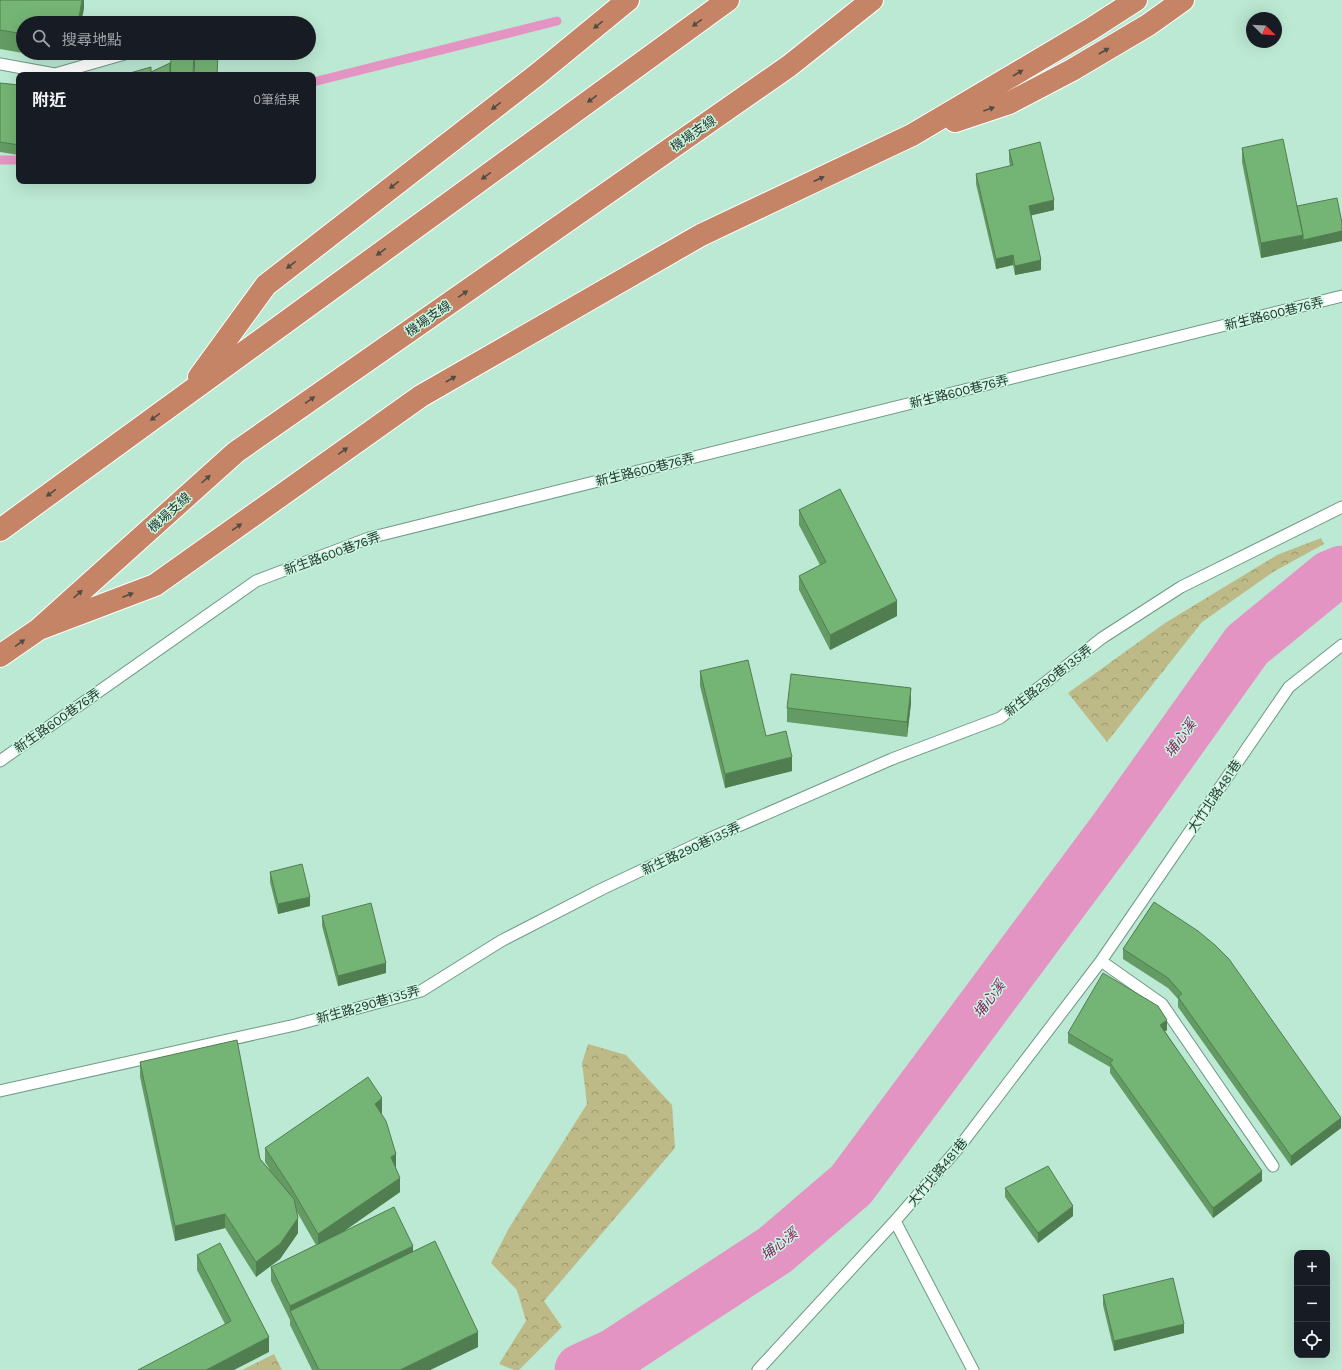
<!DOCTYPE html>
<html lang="zh-TW">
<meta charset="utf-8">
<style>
:root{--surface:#171b24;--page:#20242c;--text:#f1f3f6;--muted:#9ea1a6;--line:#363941}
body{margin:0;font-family:Karla,"Noto Sans TC",sans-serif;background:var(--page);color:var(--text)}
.controls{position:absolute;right:12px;bottom:12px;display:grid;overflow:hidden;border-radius:8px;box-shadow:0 4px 16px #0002}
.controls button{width:36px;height:36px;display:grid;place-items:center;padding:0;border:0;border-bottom:1px solid var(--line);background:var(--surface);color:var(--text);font:20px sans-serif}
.compass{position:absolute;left:1246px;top:12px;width:36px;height:36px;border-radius:50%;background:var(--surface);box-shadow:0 4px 16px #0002;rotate:114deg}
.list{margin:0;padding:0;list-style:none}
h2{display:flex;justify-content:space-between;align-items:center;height:52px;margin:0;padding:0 16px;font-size:17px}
h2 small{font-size:13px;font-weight:400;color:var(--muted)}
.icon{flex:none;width:22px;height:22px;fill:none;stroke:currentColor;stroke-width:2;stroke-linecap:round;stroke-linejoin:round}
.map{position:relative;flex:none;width:1342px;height:1370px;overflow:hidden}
.search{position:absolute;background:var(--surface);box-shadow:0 4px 16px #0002;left:16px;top:16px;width:300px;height:44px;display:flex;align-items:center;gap:10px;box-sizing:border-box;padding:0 14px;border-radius:22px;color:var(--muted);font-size:15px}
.panel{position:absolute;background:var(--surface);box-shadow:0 4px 16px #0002;left:16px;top:72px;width:300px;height:112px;border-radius:8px}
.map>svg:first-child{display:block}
.forest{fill:url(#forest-crowns)}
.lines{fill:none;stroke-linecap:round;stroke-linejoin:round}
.stream{stroke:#e494c3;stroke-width:9}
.river{stroke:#e494c3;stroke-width:53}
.lane-casing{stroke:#709986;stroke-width:13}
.highway-casing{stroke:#fff;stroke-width:24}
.lane{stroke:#fff;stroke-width:11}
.highway{stroke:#c68467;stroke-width:22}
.wall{fill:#649b64}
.shaded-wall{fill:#517e51}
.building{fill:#74b474;stroke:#517e51}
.oneway{fill:#514d40}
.labels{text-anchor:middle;stroke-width:3;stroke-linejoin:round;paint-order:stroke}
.street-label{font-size:13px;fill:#2a3b33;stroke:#c9f6e0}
.water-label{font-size:14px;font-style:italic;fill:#832663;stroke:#c9f6e0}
</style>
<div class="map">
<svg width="1342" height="1370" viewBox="0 0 1342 1370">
<defs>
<pattern id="forest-crowns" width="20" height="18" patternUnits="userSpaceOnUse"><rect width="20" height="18" fill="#beba88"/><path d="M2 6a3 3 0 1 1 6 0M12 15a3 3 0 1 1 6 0" fill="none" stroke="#9b9870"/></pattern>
</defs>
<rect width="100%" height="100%" fill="#bce9d3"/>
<!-- forest -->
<path class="forest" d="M1321 538 1324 544 1273 572 1202 622 1107 742 1068 693 1165 623 1277 555Z
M588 1044 626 1055 672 1105 675 1148 544 1301 562 1327 519 1370H514L499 1364 526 1321 517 1290 491 1263 509 1228 587 1104 582 1063Z
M274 1354 282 1370H242Z"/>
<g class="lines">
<!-- stream -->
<path class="stream" d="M313 82 557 21
M0 160H19"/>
<!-- river -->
<path class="river" d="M581 1370 616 1354 775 1250 851 1185 1115 830 1247 645 1330 577 1342 572"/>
<!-- lane casing -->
<g class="lane-casing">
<path id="lane" d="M0 64 55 74 128 53
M0 761 256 581 369 538 1342 296
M1101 961 1162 1004 1273 1166
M0 1091 295 1025 421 991 501 941 602 889 697 844 892 759 1000 718 1102 638 1181 587 1342 507
M895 1221 973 1370
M758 1370 895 1221 960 1146 1101 961 1289 687 1342 645"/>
</g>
<!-- highway casing -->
<g class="highway-casing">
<path id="highway" d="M955 121 1009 103 1072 70 1148 25 1183 0
M199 377 266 285 539 73 628 0
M0 530 728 0
M39 629 155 585 421 396 701 235 912 135 1091 29 1136 0
M0 656 39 629 236 452 789 66 872 0"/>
</g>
<!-- lane -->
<use href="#lane" class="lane"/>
<!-- highway -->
<use href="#highway" class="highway"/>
</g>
<!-- wall -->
<path class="wall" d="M0 0H84V9L23 23V53L0 49Z
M0 83 19 85V155L0 152Z
M1242 148 1297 206 1342 223V241L1261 258 1242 162Z
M1009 150 1054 210 1031 215 1041 270 1015 275 1013 265 996 269 976 184V174L1010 166 1009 160Z
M799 510 897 616 830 650 799 590V576L820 565 799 525Z
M700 671 766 736 792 771 725 788 700 686Z
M911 703 907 737 787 722V708Z
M270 872 310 906 278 914 270 882Z
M1154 902 1341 1128 1291 1166 1178 1007V999L1168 988 1123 959V949Z
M322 916 386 973 338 986 322 926Z
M1167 1030 1165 1031 1262 1181 1213 1218 1110 1073V1067L1068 1043V1033Z
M140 1062 260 1159 270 1170 265 1162V1148L382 1113 381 1114 396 1168 400 1192 343 1232 413 1252 478 1347 430 1370H312L290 1325V1320L271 1281V1267L316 1245 297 1212 298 1233 280 1259 256 1277 225 1228 175 1241 140 1077Z
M1005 1188 1073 1216 1038 1243 1005 1197Z
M197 1255 269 1352 225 1324 197 1270Z
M1103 1295 1184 1333 1114 1351 1103 1305Z"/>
<!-- shaded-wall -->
<path class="shaded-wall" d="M82 0H84V9L81 23H78Z
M1054 200V210L1029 216V206Z
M1342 231V241L1261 258V243L1303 235Z
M1013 255V265L996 269V259Z
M1041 260V270L1015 275V266Z
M897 601V616L830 650V635Z
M911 688V703L907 737V722Z
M792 757V771L725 788V774Z
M310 897V906L278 914V904Z
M386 963V973L338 986V976Z
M1167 1020V1030L1160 1035V1025Z
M382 1098V1113L375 1118V1104Z
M1341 1118V1128L1291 1166V1156Z
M396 1154V1168L391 1157Z
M1262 1171V1181L1213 1218V1208Z
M400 1178V1192L318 1249V1234Z
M1073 1206V1216L1038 1243V1233Z
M225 1214V1228L175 1241V1226Z
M298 1218V1233L280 1259 256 1277V1262Z
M413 1246V1261L290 1311V1320V1306Z
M1184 1324V1333L1114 1351V1341Z
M478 1332V1347L430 1370H400Z
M269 1337V1352L234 1370H206Z"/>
<!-- building -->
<path class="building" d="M0 0H82L78 23H23V34L0 30Z
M186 53H194L193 75H170L171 58Z
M199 53H218L217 75H194L195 55Z
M170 63V75H151V72Z
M151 67V75H123Z
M0 83 19 85V145L0 142Z
M1283 139 1303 235 1261 243 1242 148Z
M1040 142 1054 200 1029 206 1041 260 1015 266 1013 255 996 259 976 174 1013 165 1009 150Z
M1337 198 1342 223V231L1303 240V235L1297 206Z
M840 489 897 601 830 635 799 576 826 562 799 510Z
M748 660 766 736 786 731 792 757 725 774 700 671Z
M791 674 911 688 907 722 787 708Z
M302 864 310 897 278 904 270 872Z
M1154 902 1198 931 1215 945 1229 959 1341 1118 1291 1156 1178 997 1182 994 1168 978 1123 949Z
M371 903 386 963 338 976 322 916Z
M1103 973 1158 1006 1167 1020 1160 1025 1262 1171 1213 1208 1110 1063 1113 1060 1068 1033Z
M237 1040 260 1159 294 1199 298 1218 280 1244 256 1262 225 1214 175 1226 140 1062Z
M368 1077 382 1098 375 1104 386 1121 396 1154 391 1157 400 1178 318 1234 290 1186 265 1148Z
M1048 1166 1073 1206 1038 1233 1005 1188Z
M394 1207 413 1246 290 1306 271 1267Z
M435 1241 478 1332 400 1370H319L290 1311Z
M220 1243 269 1337 206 1370H138L231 1321 197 1255Z
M1173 1278 1184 1324 1114 1341 1103 1295Z"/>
<!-- one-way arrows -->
<defs><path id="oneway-solid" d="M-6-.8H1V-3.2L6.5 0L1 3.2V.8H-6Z"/></defs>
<g class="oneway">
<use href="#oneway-solid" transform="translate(697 23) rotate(144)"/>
<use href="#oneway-solid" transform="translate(598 25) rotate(141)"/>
<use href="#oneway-solid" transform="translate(1104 51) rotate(-30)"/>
<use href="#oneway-solid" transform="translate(1018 73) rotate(-30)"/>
<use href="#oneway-solid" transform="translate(592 99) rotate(144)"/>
<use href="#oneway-solid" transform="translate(496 106) rotate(142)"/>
<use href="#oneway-solid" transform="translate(989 109) rotate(-19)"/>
<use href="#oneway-solid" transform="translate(486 176) rotate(144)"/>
<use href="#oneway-solid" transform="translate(819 179) rotate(-25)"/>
<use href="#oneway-solid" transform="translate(394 185) rotate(142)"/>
<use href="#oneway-solid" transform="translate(381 252) rotate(144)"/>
<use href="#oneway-solid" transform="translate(291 265) rotate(142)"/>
<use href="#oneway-solid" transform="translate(463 294) rotate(-35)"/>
<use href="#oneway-solid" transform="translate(451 379) rotate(-30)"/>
<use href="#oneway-solid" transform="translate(310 400) rotate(-35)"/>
<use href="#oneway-solid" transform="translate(155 417) rotate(144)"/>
<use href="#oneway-solid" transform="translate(343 451) rotate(-35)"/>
<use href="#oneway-solid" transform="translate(206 479) rotate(-42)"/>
<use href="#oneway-solid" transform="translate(51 493) rotate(144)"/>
<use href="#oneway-solid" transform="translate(237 527) rotate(-35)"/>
<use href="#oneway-solid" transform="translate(78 594) rotate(-42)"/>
<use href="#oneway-solid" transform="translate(128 595) rotate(-21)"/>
<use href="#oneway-solid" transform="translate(20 643) rotate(-35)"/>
</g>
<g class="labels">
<!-- street labels -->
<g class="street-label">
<text transform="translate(693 133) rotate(-35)" y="5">機場支線</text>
<text transform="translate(1274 313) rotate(-14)" y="5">新生路600巷76弄</text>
<text transform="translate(428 318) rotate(-35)" y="5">機場支線</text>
<text transform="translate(959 391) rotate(-14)" y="5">新生路600巷76弄</text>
<text transform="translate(645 469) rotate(-14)" y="5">新生路600巷76弄</text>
<text transform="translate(169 512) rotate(-42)" y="5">機場支線</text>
<text transform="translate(332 553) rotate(-20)" y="5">新生路600巷76弄</text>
<text transform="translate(1048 680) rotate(-38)" y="5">新生路290巷135弄</text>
<text transform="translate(57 720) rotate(-35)" y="5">新生路600巷76弄</text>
<text transform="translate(1214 796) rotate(-56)" y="5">大竹北路481巷</text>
<text transform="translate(691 848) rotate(-25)" y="5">新生路290巷135弄</text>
<text transform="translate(368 1004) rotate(-16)" y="5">新生路290巷135弄</text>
<text transform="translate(937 1172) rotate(-50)" y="5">大竹北路481巷</text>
</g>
<!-- water labels -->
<g class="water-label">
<text transform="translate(1180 738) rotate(-54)" y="5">埔心溪</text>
<text transform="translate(989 999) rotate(-53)" y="5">埔心溪</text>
<text transform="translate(779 1244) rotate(-38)" y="5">埔心溪</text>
</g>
</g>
</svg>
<div class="controls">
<button>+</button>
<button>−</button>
<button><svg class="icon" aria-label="locate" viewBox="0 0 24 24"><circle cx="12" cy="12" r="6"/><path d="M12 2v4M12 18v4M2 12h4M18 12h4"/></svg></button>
</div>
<svg class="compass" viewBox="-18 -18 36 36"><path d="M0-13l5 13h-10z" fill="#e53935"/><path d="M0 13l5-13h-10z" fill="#9ea1a6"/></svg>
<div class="search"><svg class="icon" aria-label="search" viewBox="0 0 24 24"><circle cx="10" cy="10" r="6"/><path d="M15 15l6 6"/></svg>搜尋地點</div>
<section class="panel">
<h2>附近<small>0筆結果</small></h2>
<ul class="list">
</ul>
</section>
</div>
